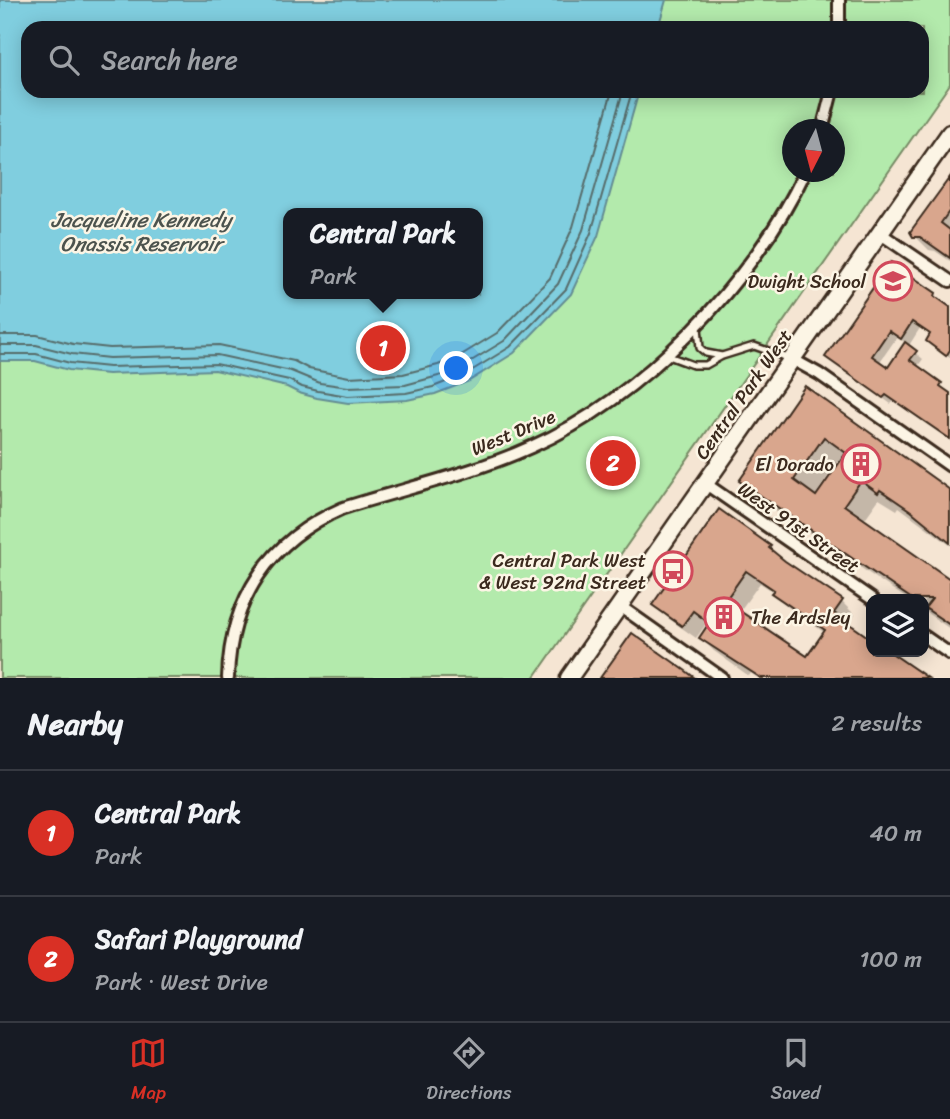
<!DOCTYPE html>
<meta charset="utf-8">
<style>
:root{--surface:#171b24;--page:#20242c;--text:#f1f3f6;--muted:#9ea1a6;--line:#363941;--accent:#d93025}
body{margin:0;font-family:Sriracha,sans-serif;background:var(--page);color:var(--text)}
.controls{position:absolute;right:21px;bottom:21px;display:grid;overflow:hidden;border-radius:14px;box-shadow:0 4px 18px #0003}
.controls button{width:63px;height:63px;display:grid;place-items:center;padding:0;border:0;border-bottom:2px solid var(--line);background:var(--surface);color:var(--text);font:35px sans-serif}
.compass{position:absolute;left:782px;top:119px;width:63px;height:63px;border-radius:50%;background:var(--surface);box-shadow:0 4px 18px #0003;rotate:186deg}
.you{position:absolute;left:457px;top:369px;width:24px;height:24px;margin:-18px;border:5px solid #fff;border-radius:50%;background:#1a73e8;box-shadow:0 0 0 10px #1a73e833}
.badge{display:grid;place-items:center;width:46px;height:46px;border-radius:50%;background:var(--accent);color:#fff;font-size:23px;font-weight:700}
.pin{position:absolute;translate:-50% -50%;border:4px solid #fff;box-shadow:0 2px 7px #0006}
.popup{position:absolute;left:283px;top:208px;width:200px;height:91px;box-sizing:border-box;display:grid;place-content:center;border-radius:14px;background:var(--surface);filter:drop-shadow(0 2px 5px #0005);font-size:23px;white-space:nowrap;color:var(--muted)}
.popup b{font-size:26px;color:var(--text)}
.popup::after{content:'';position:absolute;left:50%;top:100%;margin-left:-14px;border:14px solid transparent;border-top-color:var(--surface)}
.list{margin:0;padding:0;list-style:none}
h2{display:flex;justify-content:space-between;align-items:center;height:91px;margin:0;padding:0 28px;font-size:30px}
h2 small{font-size:23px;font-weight:400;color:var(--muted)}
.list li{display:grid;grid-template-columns:46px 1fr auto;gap:21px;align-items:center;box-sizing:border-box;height:126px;padding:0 28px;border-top:2px solid var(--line)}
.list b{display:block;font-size:26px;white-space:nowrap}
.list p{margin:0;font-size:23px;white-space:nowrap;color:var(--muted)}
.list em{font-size:23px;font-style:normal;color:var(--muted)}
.icon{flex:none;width:38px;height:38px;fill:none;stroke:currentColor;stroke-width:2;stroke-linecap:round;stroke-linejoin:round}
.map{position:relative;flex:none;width:950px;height:678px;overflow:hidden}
.search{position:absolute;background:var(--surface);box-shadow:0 4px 18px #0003;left:21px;right:21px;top:21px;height:77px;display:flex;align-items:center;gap:18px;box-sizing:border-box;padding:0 24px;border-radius:21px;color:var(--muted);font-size:26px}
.sheet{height:343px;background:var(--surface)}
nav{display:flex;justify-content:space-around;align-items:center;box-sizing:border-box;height:98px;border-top:2px solid var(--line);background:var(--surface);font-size:19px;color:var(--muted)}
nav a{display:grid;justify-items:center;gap:4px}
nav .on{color:var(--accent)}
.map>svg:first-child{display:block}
.green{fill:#b3eaac;stroke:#778a65;stroke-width:2;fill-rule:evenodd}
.water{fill:#80cedf;stroke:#648c92;stroke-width:2;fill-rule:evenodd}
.shadow{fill:#0003;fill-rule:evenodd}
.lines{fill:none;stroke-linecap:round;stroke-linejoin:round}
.shore{stroke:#576c6b;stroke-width:2}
.building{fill:#d9a68d;stroke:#3b2a1e;stroke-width:2;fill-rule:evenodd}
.lane-casing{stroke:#3b2a1e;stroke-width:10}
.street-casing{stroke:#3b2a1e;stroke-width:16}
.secondary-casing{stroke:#3b2a1e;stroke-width:21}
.lane{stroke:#fcf5e5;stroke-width:5}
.street{stroke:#fcf5e5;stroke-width:10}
.secondary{stroke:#fcf5e5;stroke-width:16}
.labels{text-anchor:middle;stroke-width:5;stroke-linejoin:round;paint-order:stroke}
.poi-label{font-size:19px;fill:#3b2a1e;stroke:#fcf5e5;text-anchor:end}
.street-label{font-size:19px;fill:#3b2a1e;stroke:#fcf5e5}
.water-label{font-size:21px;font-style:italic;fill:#4c534e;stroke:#fcf5e5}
</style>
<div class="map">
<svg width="950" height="678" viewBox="0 0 950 678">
<rect width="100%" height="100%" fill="#f5e5d3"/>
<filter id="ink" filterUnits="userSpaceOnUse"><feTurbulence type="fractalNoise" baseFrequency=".0143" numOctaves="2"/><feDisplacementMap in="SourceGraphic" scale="14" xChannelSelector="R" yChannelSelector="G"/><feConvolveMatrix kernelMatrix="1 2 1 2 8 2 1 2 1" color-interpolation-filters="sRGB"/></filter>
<g filter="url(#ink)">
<!-- green -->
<path class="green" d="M0 0H950V84L534 678H0ZM28 28H922V91H28ZM792 130H834V172H792ZM288 213H478V294H288Z"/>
<!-- water -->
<path class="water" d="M0 0H666L658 28H28V91H639L598 236 571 294 514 353 469 381 435 394 407 400 348 403 317 398 299 393 287 387 215 370 108 374 69 370 35 361H0ZM288 213H478V294H288Z"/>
<!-- shadow -->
<path class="shadow" d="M950 181V261L935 251 929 250 915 236Z
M935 295 950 309V358L928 341 931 336 920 328 908 347 923 359 917 367 941 385 950 395V440L894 401 891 404 827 357ZM897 337 906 343 888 369 879 363Z
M806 388 950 492V545L899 507 897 510 879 499 864 520 950 579V629L924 611V599H907L759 499 741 481ZM838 461 841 463 817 499 814 497Z
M769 547 782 561 842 602 855 615 848 625 871 641V652H887L925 678H758L751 673 749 676 714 651 701 638 711 624H706L696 638 668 618 654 604ZM760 583 774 592 787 606 825 633 807 659 739 612Z"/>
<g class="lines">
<!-- shore -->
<path class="shore" d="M0 335H37L73 344 110 348 219 345 294 361 309 369 349 377 403 374 438 365 458 357 497 333 550 278 573 227 612 91
M0 345H36L72 354 109 358 217 355 291 371 320 383 348 387 405 385 442 375 463 366 504 341 558 284 583 230 623 91
M0 354H36L70 363 109 367 216 364 289 380 302 387 318 391 348 396 406 393 433 387 466 374 510 347 566 289 591 233 632 91"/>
</g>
<!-- building -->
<path class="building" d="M950 177V210L941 223 950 230V258L920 237H913L910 232Z
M891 262 936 293 935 296 950 307V350L946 356 926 341 930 334 912 322 901 339 889 331 872 356 888 367 905 342 917 351 910 360 942 383 940 386 950 393V439L886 395 883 398 825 357Z
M805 386 950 490V543L911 511 880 490 878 493 864 483 860 482 844 505 950 579V625L925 608 932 599H912L739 481ZM824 437 846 453 816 496 794 480Z
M719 509 771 546 769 548 785 561 843 600 834 613 871 639V652H890L928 678H761L699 638 709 623 693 611 682 626 652 605ZM746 571 774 590 771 593 825 630 807 656 725 601Z
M632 633 686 671 695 678H600Z"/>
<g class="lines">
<!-- lane casing -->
<g class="lane-casing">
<path id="lane" d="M698 327 700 348 706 353 722 356
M666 355 693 365H706L722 356 754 346 791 359"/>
</g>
<!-- street casing -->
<g class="street-casing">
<path id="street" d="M839 0V28
M822 130 832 91
M881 234 950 281
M792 359 819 374 950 466
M706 484 872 599
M620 606 722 678
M924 636 950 654
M228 678C230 598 270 540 343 508 406 488 472 474 531 447 642 398 754 281 805 172"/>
</g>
<!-- secondary casing -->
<g class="secondary-casing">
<path id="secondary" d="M569 678 950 133"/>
</g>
<!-- lane -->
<use href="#lane" class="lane"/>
<!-- street -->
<use href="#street" class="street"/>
<!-- secondary -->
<use href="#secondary" class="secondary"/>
</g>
</g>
<!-- icons -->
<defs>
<g id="school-ring" transform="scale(2.0125)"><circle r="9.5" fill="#fcf5e5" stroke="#d1495b" stroke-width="1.5"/><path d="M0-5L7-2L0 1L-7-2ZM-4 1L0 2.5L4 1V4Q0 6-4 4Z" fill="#d1495b"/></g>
<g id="building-ring" transform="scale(2.0125)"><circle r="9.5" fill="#fcf5e5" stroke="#d1495b" stroke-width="1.5"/><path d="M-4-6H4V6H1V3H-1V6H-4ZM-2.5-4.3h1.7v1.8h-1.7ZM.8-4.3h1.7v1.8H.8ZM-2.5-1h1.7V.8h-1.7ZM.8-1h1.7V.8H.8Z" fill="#d1495b"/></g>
<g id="bus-ring" transform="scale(2.0125)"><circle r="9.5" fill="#fcf5e5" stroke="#d1495b" stroke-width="1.5"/><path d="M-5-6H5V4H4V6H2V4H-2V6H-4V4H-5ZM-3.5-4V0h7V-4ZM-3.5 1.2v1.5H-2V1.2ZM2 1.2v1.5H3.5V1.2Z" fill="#d1495b"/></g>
</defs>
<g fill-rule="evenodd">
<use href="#school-ring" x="893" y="281"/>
<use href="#building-ring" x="861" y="464"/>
<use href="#bus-ring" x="673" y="571"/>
<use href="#building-ring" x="724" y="617"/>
</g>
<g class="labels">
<!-- poi labels -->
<g class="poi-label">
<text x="866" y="288">Dwight School</text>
<text x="834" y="471">El Dorado</text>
<text x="646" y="567">Central Park West<tspan x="646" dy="22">&amp; West 92nd Street</tspan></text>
<text x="751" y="624" text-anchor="start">The Ardsley</text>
</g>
<!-- street labels -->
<g class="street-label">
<text transform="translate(743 394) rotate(-55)" y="7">Central Park West</text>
<text transform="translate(513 432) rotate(-23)" y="7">West Drive</text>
<text transform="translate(799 527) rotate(35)" y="7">West 91st Street</text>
</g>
<!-- water labels -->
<g class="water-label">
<text x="141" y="227">Jacqueline Kennedy<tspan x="141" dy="24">Onassis Reservoir</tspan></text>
</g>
</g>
</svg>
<div class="controls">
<button><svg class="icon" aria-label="layers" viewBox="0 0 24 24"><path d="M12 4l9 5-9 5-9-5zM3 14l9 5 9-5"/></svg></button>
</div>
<svg class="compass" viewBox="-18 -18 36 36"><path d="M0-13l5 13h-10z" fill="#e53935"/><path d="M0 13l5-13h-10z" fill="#9ea1a6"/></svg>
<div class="you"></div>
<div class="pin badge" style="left:383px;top:348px">1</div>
<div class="popup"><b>Central Park</b>Park</div>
<div class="pin badge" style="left:613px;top:463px">2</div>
<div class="search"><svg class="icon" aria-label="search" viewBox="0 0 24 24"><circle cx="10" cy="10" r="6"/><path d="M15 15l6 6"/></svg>Search here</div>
</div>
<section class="sheet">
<h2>Nearby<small>2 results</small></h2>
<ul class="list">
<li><span class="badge">1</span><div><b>Central Park</b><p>Park</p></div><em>40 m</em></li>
<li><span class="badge">2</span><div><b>Safari Playground</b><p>Park · West Drive</p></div><em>100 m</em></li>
</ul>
</section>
<nav>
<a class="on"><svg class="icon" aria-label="map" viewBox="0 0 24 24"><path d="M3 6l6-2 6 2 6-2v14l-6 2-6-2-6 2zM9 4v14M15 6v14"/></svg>Map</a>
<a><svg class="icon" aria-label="directions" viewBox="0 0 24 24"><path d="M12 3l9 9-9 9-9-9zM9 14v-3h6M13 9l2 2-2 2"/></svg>Directions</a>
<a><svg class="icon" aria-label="saved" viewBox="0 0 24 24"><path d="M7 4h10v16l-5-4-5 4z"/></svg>Saved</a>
</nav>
